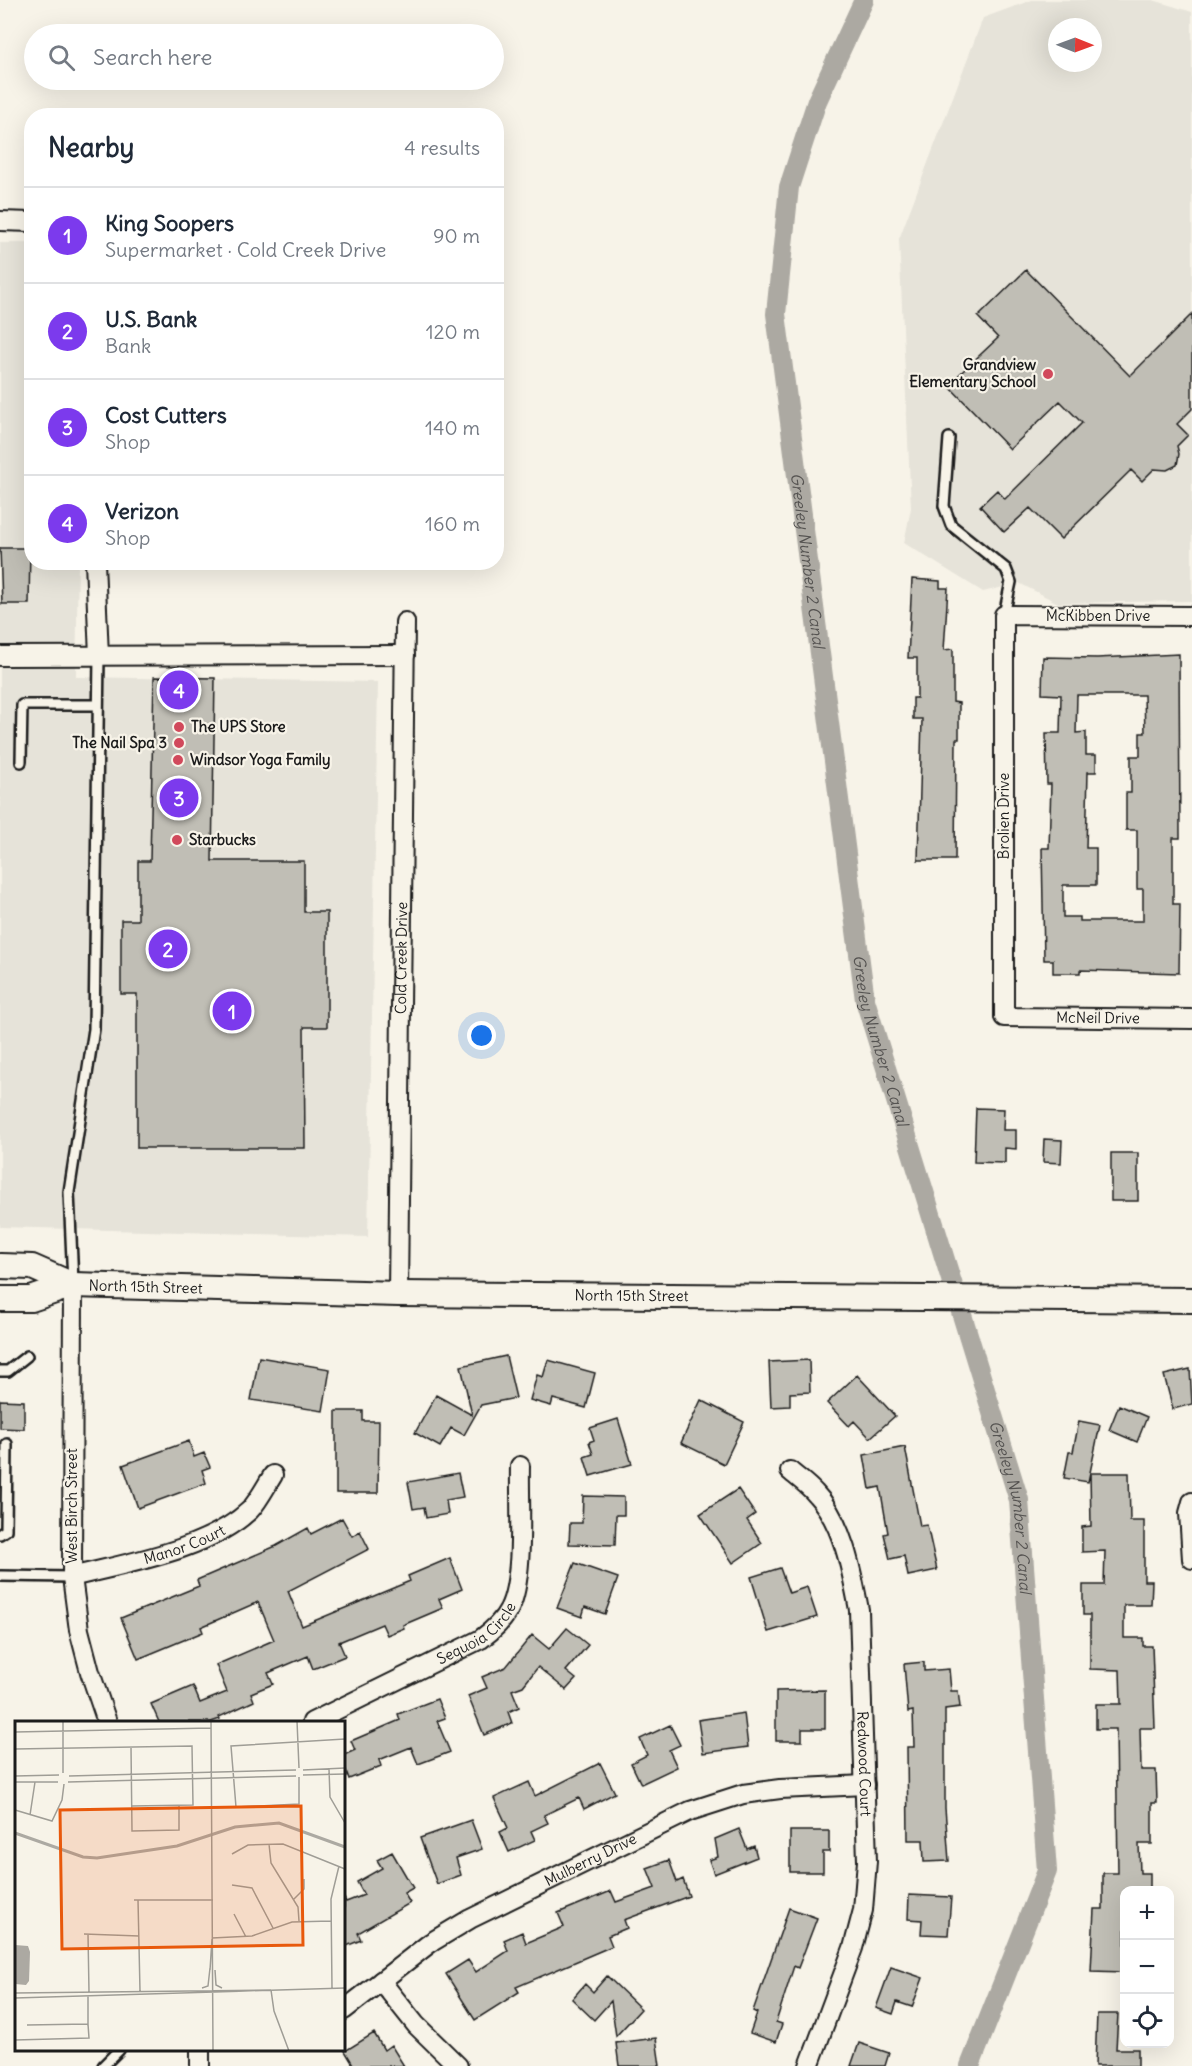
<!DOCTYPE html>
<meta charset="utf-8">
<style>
:root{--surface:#fff;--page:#f6f6f7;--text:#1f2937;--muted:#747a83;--line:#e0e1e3;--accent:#7c3aed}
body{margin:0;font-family:Delius,sans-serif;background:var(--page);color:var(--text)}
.controls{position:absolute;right:18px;bottom:18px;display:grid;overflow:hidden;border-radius:12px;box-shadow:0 6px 24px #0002}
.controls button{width:54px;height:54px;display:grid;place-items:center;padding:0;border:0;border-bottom:2px solid var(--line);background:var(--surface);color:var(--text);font:30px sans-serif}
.compass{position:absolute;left:1048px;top:18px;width:54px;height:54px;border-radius:50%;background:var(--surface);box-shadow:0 6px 24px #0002;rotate:91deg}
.you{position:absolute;left:482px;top:1036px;width:21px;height:21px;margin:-15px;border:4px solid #fff;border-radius:50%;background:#1a73e8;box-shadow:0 0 0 9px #1a73e833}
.badge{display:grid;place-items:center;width:39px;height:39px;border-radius:50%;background:var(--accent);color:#fff;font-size:20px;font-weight:700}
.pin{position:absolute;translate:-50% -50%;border:3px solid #fff;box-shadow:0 2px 6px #0006}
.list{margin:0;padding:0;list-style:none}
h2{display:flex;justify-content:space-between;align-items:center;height:78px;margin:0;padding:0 24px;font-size:26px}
h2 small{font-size:20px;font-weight:400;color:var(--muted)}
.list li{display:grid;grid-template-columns:39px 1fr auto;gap:18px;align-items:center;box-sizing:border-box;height:96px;padding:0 24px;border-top:2px solid var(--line)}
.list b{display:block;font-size:22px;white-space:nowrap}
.list p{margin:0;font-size:20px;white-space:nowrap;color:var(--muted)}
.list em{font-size:20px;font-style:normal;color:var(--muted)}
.icon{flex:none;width:33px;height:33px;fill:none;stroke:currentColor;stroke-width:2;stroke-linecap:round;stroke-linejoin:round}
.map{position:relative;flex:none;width:1192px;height:2066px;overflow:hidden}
.search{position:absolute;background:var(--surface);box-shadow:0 6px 24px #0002;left:24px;top:24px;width:480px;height:66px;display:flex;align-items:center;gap:15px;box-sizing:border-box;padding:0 21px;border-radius:33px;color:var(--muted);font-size:22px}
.panel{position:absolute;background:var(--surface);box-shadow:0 6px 24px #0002;left:24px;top:108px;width:480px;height:462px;border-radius:24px}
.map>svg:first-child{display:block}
.built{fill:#e6e3d9;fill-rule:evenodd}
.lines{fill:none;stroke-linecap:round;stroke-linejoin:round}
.canal{stroke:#aca9a2;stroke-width:20}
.building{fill:#c0beb5;stroke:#1c1c1c;stroke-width:1.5;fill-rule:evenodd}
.service-casing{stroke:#1c1c1c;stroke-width:14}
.minor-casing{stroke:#1c1c1c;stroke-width:22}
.tertiary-casing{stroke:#1c1c1c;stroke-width:28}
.service{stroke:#f7f3e8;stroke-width:9}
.minor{stroke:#f7f3e8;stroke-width:18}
.tertiary{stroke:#f7f3e8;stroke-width:24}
.poi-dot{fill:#d1495b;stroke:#f7f3e8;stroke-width:2}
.labels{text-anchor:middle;stroke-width:4.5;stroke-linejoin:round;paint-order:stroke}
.poi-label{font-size:15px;font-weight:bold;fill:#1c1c1c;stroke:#f7f3e8;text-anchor:start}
.street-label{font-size:15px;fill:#1c1c1c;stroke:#f7f3e8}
.water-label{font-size:16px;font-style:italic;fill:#565452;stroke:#f7f3e8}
.inset-river{fill:none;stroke:#aca9a2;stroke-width:3}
.inset-road{fill:none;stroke:#9f9d96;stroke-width:1.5}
.view{fill:#e8590c;fill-opacity:0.15;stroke:#e8590c;stroke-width:3}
.inset-edge{fill:none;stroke:#1c1c1c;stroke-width:3}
</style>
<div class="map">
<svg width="1192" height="2066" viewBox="0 0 1192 2066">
<rect width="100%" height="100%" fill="#f7f3e8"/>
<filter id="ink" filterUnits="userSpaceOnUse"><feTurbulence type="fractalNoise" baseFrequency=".0167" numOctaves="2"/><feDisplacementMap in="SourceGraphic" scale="12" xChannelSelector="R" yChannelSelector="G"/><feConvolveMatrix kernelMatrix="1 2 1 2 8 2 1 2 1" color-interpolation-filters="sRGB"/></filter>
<g filter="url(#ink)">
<!-- built -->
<path class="built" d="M1032 0H1153L1192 12V601L1058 603 1019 583 983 592 904 543 911 508 899 239 983 18ZM1057 27H1093V63H1057Z
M0 243H31L32 562 78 563 76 677 378 682 368 1237 0 1227Z"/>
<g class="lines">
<!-- canal -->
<path class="canal" id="s1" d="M864 0 817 101 789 187 776 314 865 1000 1019 1500 1047 1871 970 2066"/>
</g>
<!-- building -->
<path class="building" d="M1026 270 1130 376 1192 314V409L1177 424 1188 435 1177 446 1179 454 1177 465 1167 470 1154 469 1142 481 1131 470 1061 539 1030 508 1004 532 980 506 997 490 1005 499 1082 423 1060 401 1010 449 948 385 998 338 978 317Z
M0 548H30L29 604H2Z
M912 579 940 581V588H948L944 650 953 649V702L959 703V739H956L955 860H918L922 719H913V698H917V658H908Z
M1179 654 1180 838H1173V904H1180L1179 973 1080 970V973H1053V960H1044L1042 848H1049L1051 784H1047L1046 733H1060L1061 695 1042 694 1043 657 1097 658ZM1077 695H1144L1145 733H1140V756H1131V793H1126V830H1137V889H1143V921H1080V917H1063V885H1096V848H1086L1088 772H1096V755H1086V732L1076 733Z
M154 677 215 678 212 861H304V912H327V1027H304L305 1148H137V994H121V920H138V861H150Z
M976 1108 1004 1109 1003 1130H1016V1149L1005 1148V1163L974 1162Z
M1044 1139 1062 1140 1061 1163 1043 1162Z
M1111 1153H1138V1201H1111Z
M506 1356 516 1398 481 1405 464 1435 451 1428 440 1447 415 1433 436 1395 472 1415 461 1366Z
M259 1357 330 1369 323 1411 251 1400Z
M548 1360 595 1373 586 1408 553 1399 551 1406 530 1400 537 1375 543 1377Z
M809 1360 810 1392 790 1393V1406L771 1407 769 1362Z
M1190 1369 1192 1404 1173 1409 1164 1375Z
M857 1375 895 1416 870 1438 854 1421 849 1426 827 1403Z
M0 1400 24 1401V1429L0 1428Z
M701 1400 744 1422 724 1464 681 1443Z
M1119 1405 1147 1417 1137 1442 1109 1430Z
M336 1411H363V1421H379L378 1493H336Z
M618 1419 632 1464 590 1476 584 1457 593 1454 589 1442 594 1440 590 1428Z
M1079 1421 1100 1425 1088 1482 1064 1478 1069 1452H1073Z
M189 1441 194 1457 204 1453 210 1467 202 1470 206 1483 138 1508 123 1465Z
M905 1447 920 1526 927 1525 937 1570 908 1576 904 1556 890 1559 884 1534 888 1533 880 1487 870 1489 864 1455Z
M458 1473 463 1497 446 1500 448 1514 426 1518 424 1507 413 1509 408 1482Z
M1090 1473H1129L1130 1521H1144V1581H1152L1151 1605H1124V1638H1143V1646H1152L1155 1728H1140L1141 1770H1156L1157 1803H1152V1844H1139L1140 1873H1150V1890H1125V1972L1091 1971 1094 1909H1103V1873H1118L1116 1729H1096V1704H1121L1120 1670 1090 1669V1615H1083V1585H1104L1105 1551 1082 1552V1527L1091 1526Z
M738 1489 755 1514 747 1520 762 1543 733 1563 700 1514Z
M583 1496 624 1497V1515H616L615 1545 569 1544 570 1523H582Z
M342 1518 352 1536 360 1531 369 1549 288 1591 302 1626 410 1581 408 1576 450 1558 462 1589 439 1599 443 1608 403 1625 404 1628 387 1635 382 1624 339 1642 345 1656 313 1669 308 1656 268 1673 273 1684 251 1693 254 1701 219 1717 220 1719 211 1722H159L151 1704 193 1686 200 1703 227 1692 216 1665 274 1640 258 1602 201 1627 203 1632 138 1659 121 1618 199 1586 197 1580 276 1546 308 1528 311 1534Z
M575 1563 618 1578 605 1614 585 1607 582 1617 557 1608Z
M780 1568 789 1593 807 1587 817 1617 768 1632 751 1577Z
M567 1628 588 1645 566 1671 576 1679 566 1690 538 1667 523 1686 512 1690 519 1707 508 1712 512 1723 484 1735 468 1696 487 1688 482 1677 506 1667 532 1635 549 1649Z
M924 1662V1671L949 1669 951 1691H958L960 1707 945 1709V1808L949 1861 924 1862 923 1840H908L907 1747H914L913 1711 908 1712 904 1664Z
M825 1690V1729H802V1741H776V1691Z
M437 1699 445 1718 437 1721 450 1752 418 1764 411 1747 379 1760 381 1766 349 1779 344 1765V1755L355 1750 351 1741 400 1720 398 1714Z
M744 1713 748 1747 703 1753 698 1720Z
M670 1725 680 1745 669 1750 677 1767 641 1784 631 1763 647 1755 640 1739Z
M600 1763 615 1793 584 1809 579 1798 544 1815 548 1823 531 1831 535 1840 509 1852 500 1832 508 1828 494 1798 529 1782 535 1796Z
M471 1820 482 1849 456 1858 461 1875 437 1884 420 1838Z
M739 1829 747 1849 754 1846 757 1857 714 1874 709 1860 718 1857 715 1839Z
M790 1831H829V1852H823V1872H790Z
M392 1852 413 1888 404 1893 410 1903 358 1933 361 1940 344 1947V1898L346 1902 364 1895 357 1882 382 1868 377 1860Z
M669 1860 677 1882 683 1879 689 1896 624 1920 627 1928 608 1936 612 1946 516 1987 519 1992 475 2020 446 1974 468 1960 476 1972 508 1951 504 1940 522 1932 526 1943 564 1927 558 1913 611 1891 616 1902 655 1888 647 1868Z
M909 1895 951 1897 948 1935 921 1934 922 1920 908 1919Z
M789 1908 817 1918 798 1968 794 1966 776 2022 782 2024 776 2042 750 2033 757 2013 753 2011Z
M891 1967 923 1978 912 2007 897 2002 893 2014 876 2008Z
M607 1976 641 2009 616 2036 611 2001 594 2020 572 1999 585 1984 593 1992Z
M1097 2014H1118L1116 2049H1138V2066H1095Z
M374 2033 384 2050 391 2045 404 2066H354L345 2051Z
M656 2038 660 2066H619L616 2043Z
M859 2043 889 2053 885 2066H851Z"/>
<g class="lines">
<!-- service casing -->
<g class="service-casing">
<path id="service" d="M949 438 944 506 951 525 1006 569 1011 582 1004 615
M21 762 22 705H98
M73 1283 69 1192 94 1029 99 656
M0 1371H8L27 1356
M0 1534 6 1530 7 1444
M0 1576 72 1577
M103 2066 119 2050"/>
</g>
<!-- minor casing -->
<g class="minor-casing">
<g id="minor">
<path d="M0 221 32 222"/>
<path d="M95 562 99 656"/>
<path id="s2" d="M1192 616 1004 615V1017L1192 1019"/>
<path d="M0 656 405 655"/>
<path d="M73 1285 72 1577 79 1630 90 1672 107 1722"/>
<path id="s3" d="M398 1294 405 622"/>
<path id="s4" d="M790 1471C798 1478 808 1485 815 1493 843 1522 852 1572 859 1610L867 1861 863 1910 853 1948 809 2066"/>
<path d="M1192 1502 1189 1513 1192 1559"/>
<path id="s5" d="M72 1577C127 1563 208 1550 250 1510 259 1500 266 1486 273 1475"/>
<path id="s6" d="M312 1722 481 1639C492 1631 503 1621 509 1609 525 1578 519 1503 520 1466"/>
<path d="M381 1981 416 2025 458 2066"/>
<path id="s7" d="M344 2010 430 1943 470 1919 690 1811 743 1794 780 1789 865 1785"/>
<path d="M200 2066V2050"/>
</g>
</g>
<!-- tertiary casing -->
<g class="tertiary-casing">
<g id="tertiary">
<path d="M0 1266 32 1267 73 1285"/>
<path id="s8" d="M0 1299H31L73 1285 398 1294 1192 1300"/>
</g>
</g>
<!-- service -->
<use href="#service" class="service"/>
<!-- minor -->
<use href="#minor" class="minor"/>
<!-- tertiary -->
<use href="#tertiary" class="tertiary"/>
</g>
</g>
<!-- markers -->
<g class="poi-dot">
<circle cx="1048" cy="374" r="6"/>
<circle cx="179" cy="727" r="6"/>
<circle cx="179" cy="743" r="6"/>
<circle cx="178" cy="760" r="6"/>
<circle cx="177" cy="840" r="6"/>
</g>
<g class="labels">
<!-- poi labels -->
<g class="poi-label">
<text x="1036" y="370" text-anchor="end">Grandview<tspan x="1036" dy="17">Elementary School</tspan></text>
<text x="191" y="732">The UPS Store</text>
<text x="167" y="748" text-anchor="end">The Nail Spa 3</text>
<text x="190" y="765">Windsor Yoga Family</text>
<text x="189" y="845">Starbucks</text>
</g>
<!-- street labels -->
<g class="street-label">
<text x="1098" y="621">McKibben Drive</text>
<text transform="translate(1004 816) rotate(-90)" y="5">Brolien Drive</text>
<text dy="5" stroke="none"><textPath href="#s3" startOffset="336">Cold Creek Drive</textPath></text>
<text dy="5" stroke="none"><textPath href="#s2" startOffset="684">McNeil Drive</textPath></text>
<text dy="5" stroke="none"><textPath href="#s8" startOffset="148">North 15th Street</textPath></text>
<text dy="5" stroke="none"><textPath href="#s8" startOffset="634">North 15th Street</textPath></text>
<text transform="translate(72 1506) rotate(-90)" y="5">West Birch Street</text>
<text dy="5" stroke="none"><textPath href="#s5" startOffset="117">Manor Court</textPath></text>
<text dy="5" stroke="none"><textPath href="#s6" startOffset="188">Sequoia Circle</textPath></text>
<text dy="5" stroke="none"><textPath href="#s4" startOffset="314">Redwood Court</textPath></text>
<text dy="5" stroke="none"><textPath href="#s7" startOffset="290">Mulberry Drive</textPath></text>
</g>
<!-- water labels -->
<g class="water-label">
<text dy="6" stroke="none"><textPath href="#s1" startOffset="578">Greeley Number 2 Canal</textPath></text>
<text dy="6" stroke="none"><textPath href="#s1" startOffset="1064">Greeley Number 2 Canal</textPath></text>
<text dy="6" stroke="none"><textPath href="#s1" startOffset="1550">Greeley Number 2 Canal</textPath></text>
</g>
</g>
<!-- overview -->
<g transform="translate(15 1721)">
<rect width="330" height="330" fill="#f7f3e8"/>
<path d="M0 224 13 225 15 231 14 260 11 264 0 263Z" fill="#aca9a2"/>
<path class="inset-river" d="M0 112 68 136 82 137 162 125 220 106 264 102 330 126"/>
<path class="inset-road" d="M48 0V52M196 0 198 330M282 0 284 47M0 11 196 7M116 26 117 110 164 109V84M0 28 177 25 178 84 117 85M314 48 315 76 330 102M288 49 330 47M288 54 330 53M0 55 44 54M54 55 281 49M284 56V83L221 86 216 25 330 18M0 61H43M53 61 281 55M0 89 37 100 47 79 49 63M15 94 20 61M254 123 256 142 283 186 284 200M217 133 233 124 268 123 330 148M217 164 237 167 258 207M119 179H198M123 179 125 270M278 179 289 168V158M219 193 231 216M69 213 124 215M73 213 74 271M197 217 237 215 277 201 316 200M195 249 197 218M200 249 201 264 207 267M187 267 193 265 195 247M317 267 316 178 324 145M256 269 259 290 274 330M0 272 256 269M0 277 330 267M12 304 73 303M73 305V275M0 319 74 317 73 303"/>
<path class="view" d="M286 85 288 224 47 228 45 89Z"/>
<rect width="330" height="330" class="inset-edge"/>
</g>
</svg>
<div class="controls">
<button>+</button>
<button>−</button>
<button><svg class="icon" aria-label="locate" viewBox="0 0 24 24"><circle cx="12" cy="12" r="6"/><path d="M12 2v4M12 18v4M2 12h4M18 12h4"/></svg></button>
</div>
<svg class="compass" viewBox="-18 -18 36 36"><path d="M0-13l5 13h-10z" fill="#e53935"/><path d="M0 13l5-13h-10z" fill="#747a83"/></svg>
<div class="you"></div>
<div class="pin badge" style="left:232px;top:1011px">1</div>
<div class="pin badge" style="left:168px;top:949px">2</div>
<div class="pin badge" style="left:179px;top:798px">3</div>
<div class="pin badge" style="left:179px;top:690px">4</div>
<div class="search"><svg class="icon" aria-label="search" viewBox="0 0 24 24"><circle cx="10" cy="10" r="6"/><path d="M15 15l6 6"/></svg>Search here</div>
<section class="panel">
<h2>Nearby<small>4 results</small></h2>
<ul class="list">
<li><span class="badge">1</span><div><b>King Soopers</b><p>Supermarket · Cold Creek Drive</p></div><em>90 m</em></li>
<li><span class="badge">2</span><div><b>U.S. Bank</b><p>Bank</p></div><em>120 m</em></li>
<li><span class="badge">3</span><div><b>Cost Cutters</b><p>Shop</p></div><em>140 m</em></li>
<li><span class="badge">4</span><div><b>Verizon</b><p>Shop</p></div><em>160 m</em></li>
</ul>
</section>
</div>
